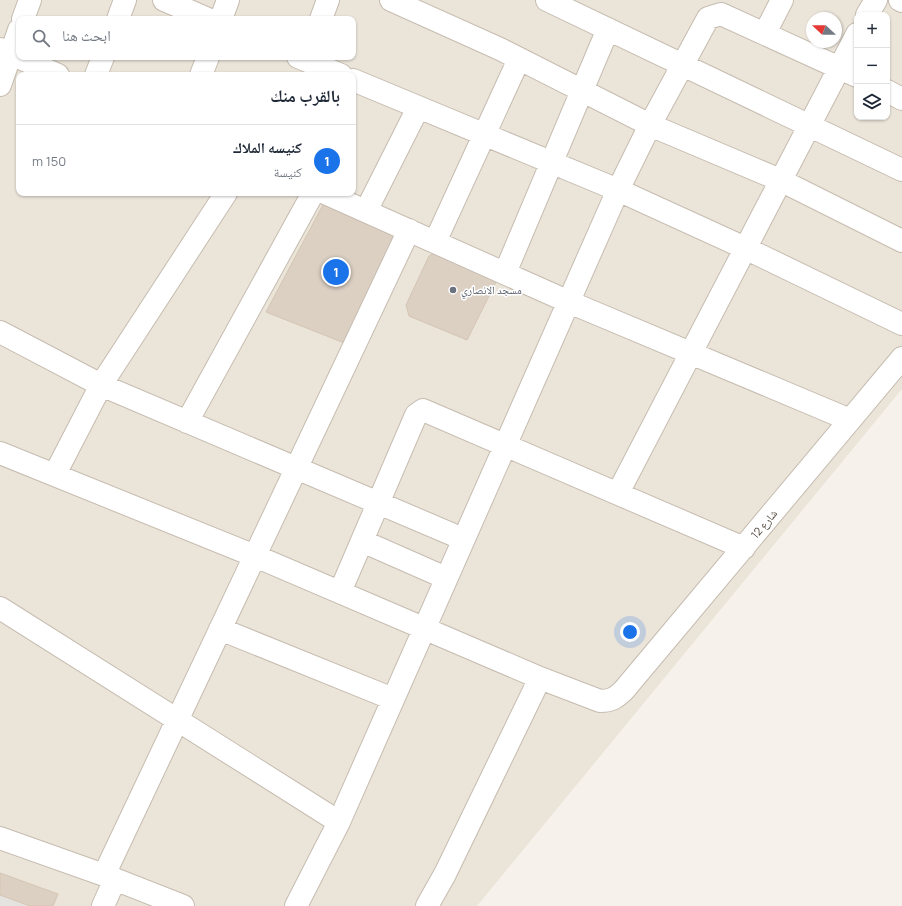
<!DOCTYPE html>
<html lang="ar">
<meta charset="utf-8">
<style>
:root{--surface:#fff;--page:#f2f2f3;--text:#1f2937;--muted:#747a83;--line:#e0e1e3;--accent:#1a73e8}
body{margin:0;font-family:Manrope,"Noto Naskh Arabic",sans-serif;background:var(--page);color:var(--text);direction:rtl}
.controls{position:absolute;right:12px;top:12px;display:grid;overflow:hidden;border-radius:8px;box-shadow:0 1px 3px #0004}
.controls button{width:36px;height:36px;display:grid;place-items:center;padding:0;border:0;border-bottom:1px solid var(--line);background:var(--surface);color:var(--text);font:20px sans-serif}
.compass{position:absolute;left:806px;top:12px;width:36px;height:36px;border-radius:50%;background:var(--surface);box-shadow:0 1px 3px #0004;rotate:292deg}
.you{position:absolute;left:630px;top:632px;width:14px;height:14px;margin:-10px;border:3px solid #fff;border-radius:50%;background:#1a73e8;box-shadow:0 0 0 6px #1a73e833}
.badge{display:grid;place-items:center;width:26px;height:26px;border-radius:50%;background:var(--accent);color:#fff;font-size:13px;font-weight:700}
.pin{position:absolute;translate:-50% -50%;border:2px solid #fff;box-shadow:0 1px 4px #0006}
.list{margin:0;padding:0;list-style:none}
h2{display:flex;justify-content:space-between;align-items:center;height:52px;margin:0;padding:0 16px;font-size:17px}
h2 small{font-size:13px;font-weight:400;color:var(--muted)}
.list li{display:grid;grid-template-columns:26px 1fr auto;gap:12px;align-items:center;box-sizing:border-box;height:72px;padding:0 16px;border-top:1px solid var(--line)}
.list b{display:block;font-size:15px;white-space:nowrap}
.list p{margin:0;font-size:13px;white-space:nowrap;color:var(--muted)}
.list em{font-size:13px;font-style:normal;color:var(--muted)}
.icon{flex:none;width:22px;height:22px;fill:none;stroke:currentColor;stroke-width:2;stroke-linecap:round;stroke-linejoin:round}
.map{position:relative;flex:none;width:902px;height:906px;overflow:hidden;direction:ltr}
.search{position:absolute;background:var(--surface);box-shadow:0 1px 3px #0004;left:16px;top:16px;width:340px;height:44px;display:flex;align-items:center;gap:10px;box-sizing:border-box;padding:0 14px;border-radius:8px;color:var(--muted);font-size:15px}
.panel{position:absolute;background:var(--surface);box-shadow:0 1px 3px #0004;left:16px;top:72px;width:340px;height:124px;border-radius:8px;direction:rtl}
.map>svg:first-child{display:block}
.residential{fill:#ebe4d9;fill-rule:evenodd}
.parking{fill:#e5e3e0}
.building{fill:#dcd0c3;stroke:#d4c5b2}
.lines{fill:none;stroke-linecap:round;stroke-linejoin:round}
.minor-casing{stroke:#c6bcb0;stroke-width:24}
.minor{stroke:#fff;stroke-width:22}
.worship-dot{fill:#6b7280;stroke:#fff;stroke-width:1.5}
.labels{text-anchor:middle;stroke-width:3;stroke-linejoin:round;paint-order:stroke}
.worship-label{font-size:11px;fill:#5b616d;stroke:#fff;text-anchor:start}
.street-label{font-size:11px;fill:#4c4338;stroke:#fff}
</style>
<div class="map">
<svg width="902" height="906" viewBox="0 0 902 906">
<rect width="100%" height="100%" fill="#f6f2eb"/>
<!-- residential -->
<path class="residential" d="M0 0H902V389L477 906H0ZM857 15H887V117H857ZM812 18H836V42H812ZM19 19H353V57H19ZM19 75H353V193H19Z"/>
<!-- parking -->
<path class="parking" d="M0 895 30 906H0Z"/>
<!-- building -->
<path class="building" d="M325 201 403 232 352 346 266 312Z
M441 250 500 274 467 340 409 316 406 305 429 256Z
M0 873 58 894 53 906H30L0 895Z"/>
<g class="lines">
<!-- minor casing -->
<g class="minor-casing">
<path id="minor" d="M164 0 208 19
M391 0 500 49 650 125 780 180 902 241
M547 0 902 170
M900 0 902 1
M867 15 876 0
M23 19 30 0
M118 19 125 0
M221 19 228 0
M321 19 328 0
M765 33 782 0
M0 49 58 75
M298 57 341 75
M96 75 103 57
M201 75 208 57
M353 80 618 190 745 248 902 324
M0 85 19 30
M887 91 902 99
M325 193 569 302 850 420
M366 211 418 108
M435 242 519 59
M505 273 608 29
M0 332 101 385 463 539
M187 422 313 193
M0 453 255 556 540 678 600 701C611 701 616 698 624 690L902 358
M55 474 101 385 226 193
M618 493 857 34
M362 541 446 578
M340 592 416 415 423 410 744 548
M0 608 339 822
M220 629 393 699
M0 838 104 875 183 906
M104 875 409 230
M103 906 115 879
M296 906 339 822 618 190 650 125 708 18 721 14 857 76
M427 906 445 874 540 678"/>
</g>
<!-- minor -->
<use href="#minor" class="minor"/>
</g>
<!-- markers -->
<circle class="worship-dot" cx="453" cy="290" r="4"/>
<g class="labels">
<!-- worship labels -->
<g class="worship-label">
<text x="461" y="294">مسجد الانصاري</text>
</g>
<!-- street labels -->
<g class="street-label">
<text transform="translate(764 524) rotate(-50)" y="4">شارع 12</text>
</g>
</g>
</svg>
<div class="controls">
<button>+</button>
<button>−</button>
<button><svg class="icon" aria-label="layers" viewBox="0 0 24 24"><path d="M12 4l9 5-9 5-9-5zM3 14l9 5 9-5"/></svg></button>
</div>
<svg class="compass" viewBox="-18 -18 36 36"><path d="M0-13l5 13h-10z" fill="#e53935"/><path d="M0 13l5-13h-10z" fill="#747a83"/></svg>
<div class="you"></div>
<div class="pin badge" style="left:336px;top:272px">1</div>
<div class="search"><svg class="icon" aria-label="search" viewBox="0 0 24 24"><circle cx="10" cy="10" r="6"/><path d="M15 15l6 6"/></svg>ابحث هنا</div>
<section class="panel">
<h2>بالقرب منك<small></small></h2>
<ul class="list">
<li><span class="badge">1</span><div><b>كنيسه الملاك</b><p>كنيسة</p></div><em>150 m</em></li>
</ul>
</section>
</div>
